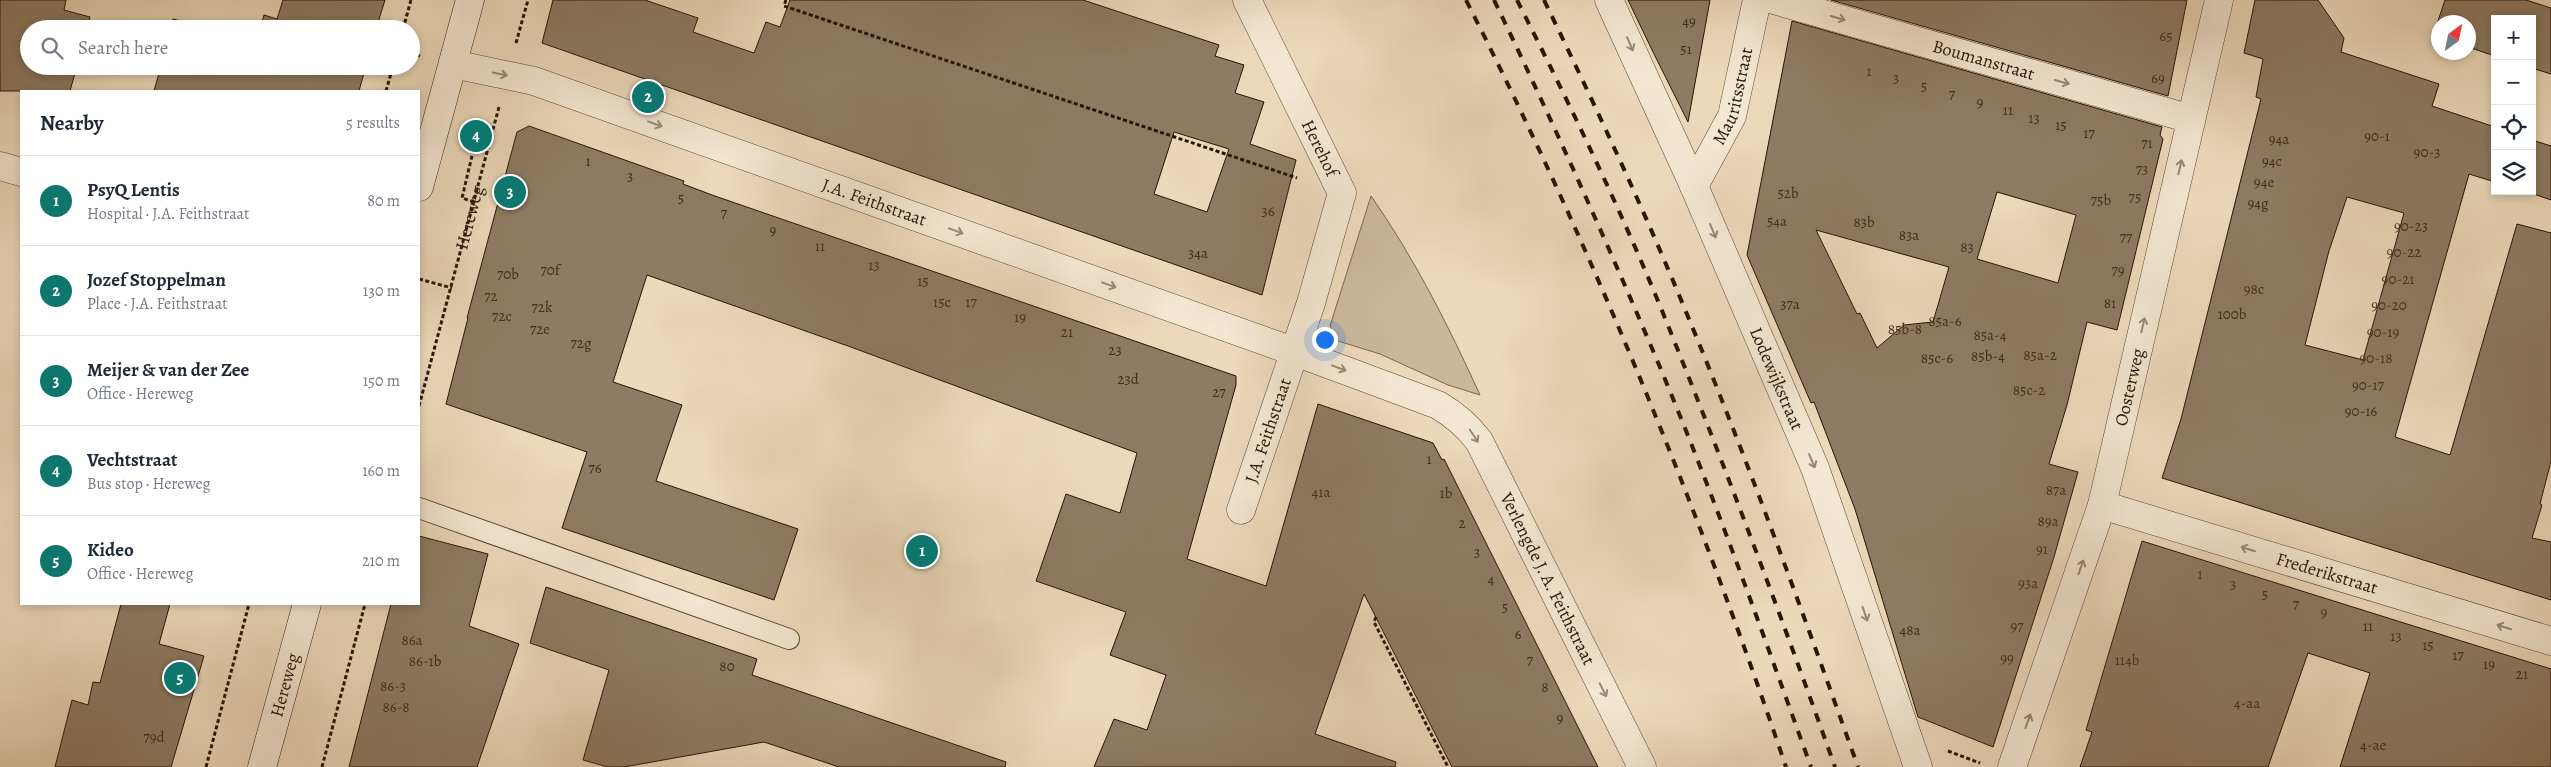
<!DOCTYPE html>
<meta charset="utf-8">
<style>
:root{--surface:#fff;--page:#f6f6f7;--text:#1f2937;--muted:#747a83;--line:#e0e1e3;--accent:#0f766e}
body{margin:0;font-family:Alegreya,serif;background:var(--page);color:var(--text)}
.controls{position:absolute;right:15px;top:15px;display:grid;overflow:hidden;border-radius:0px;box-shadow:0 2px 8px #0003}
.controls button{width:45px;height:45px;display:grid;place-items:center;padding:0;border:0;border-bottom:1px solid var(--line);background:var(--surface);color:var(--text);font:25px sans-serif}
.compass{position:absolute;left:2431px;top:15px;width:45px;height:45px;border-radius:50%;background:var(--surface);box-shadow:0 2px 8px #0003;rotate:33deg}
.you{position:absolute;left:1324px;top:339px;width:18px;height:18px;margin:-12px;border:4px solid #fff;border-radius:50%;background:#1a73e8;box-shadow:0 0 0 8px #1a73e833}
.badge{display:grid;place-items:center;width:32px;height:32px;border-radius:50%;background:var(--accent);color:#fff;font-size:16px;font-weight:700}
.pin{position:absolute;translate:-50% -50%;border:2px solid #fff;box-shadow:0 1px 5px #0006}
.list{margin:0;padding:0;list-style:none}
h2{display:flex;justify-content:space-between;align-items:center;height:65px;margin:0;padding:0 20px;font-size:21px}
h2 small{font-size:16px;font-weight:400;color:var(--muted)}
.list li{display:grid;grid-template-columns:32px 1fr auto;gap:15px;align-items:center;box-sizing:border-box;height:90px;padding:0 20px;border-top:1px solid var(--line)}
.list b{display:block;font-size:19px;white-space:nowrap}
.list p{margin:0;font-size:16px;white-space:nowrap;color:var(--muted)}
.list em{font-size:16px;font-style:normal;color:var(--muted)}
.icon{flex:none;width:28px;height:28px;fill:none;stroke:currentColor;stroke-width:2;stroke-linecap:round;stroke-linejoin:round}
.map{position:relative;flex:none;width:2551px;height:767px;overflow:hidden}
.search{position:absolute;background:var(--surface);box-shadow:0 2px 8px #0003;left:20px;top:20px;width:400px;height:55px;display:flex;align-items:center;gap:12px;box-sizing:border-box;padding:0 18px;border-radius:28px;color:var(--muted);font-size:19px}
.panel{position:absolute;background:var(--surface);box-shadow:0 2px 8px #0003;left:20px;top:90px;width:400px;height:515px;border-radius:0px}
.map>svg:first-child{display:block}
.green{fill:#cab89b;stroke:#786650}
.building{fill:#8d7b63;stroke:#261504;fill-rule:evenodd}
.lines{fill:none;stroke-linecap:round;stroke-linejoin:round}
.lane-casing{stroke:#584632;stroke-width:22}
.street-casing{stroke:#584632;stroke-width:29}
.secondary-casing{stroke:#261504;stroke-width:29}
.path{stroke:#261504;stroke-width:3;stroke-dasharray:4 2.5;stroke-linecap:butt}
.lane{stroke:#f3e6d2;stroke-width:20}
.street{stroke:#f3e6d2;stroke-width:28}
.secondary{stroke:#f3e6d2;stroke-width:28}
.rail{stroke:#261504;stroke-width:4;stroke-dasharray:9 9;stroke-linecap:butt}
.oneway{stroke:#978875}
.labels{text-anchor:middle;stroke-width:4;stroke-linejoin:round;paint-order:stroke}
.number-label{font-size:15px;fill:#402e1c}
.street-label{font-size:18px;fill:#261504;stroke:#f3e6d2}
</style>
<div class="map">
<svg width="2551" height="767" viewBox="0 0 2551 767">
<rect width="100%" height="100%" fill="#ecd9ba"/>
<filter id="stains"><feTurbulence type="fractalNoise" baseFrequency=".004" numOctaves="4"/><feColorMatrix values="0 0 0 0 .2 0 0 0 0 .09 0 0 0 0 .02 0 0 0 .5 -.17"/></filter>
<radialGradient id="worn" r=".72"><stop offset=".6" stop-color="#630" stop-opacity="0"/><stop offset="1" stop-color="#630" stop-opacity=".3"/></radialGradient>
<!-- green -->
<path class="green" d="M1371 196C1415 259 1448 325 1480 395L1448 385 1380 354 1338 341 1330 326Z"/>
<!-- building -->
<path class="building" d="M0 0H66L64 10 90 17 87 29H29V66H77L70 91H0Z
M283 0H385L376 29H260L264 15 277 19Z
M553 0H645L698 18 693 32 754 53 766 22 780 27 790 0H1083L1219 45 1215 56 1244 65 1235 93 1264 102 1250 144 1296 160 1262 295 542 43ZM1174 132 1229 149 1207 212 1154 194Z
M1628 0H1710L1688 122 1653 52Z
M1831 0H2187L2168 96Z
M2255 0H2318L2344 38 2341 52 2439 84 2432 106 2495 127V182L2469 174 2395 437 2450 455 2517 224 2551 233V461L2540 504 2542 505 2532 538 2551 542V600L2162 478 2181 419 2261 99 2256 97 2263 59 2244 53ZM2347 197 2404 213 2363 360 2305 345 2329 251Z
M2445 0H2526L2551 8V74L2532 68V19H2495V56L2468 47V22H2438V38L2433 36Z
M173 19 202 26 212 29H171Z
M1792 21 2162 127 2160 135 2163 139 2117 330 2087 322 2067 405 2049 464 2078 472 2054 557 1993 747 1918 717 1855 509 1814 402 1811 403 1747 255ZM1997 192 2076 215 2058 283 1977 259ZM1816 230 1949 267 1933 322 1904 325 1877 348 1860 313 1857 314Z
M161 66H366L359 91H154Z
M529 126 684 181 683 184 712 195 1236 376V385L1187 559 1266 586 1318 404 1433 443 1442 460 1444 459 1598 767H1452L1364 594 1315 734 1396 762 1395 767H1094L1114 719 1147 730 1166 675 1110 655 1126 612 1036 581 1066 494 1120 513 1137 453 848 346 647 275 613 382 682 405 656 481 798 529 774 600 562 528 587 452 446 404 468 318H467L517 132Z
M2532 140 2551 146V200L2525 191H2532Z
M419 536 488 554 469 626 519 644 477 767H349L391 604H419Z
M2142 541 2551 669V767H2340L2370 673 2308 653 2268 767H2080L2092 732 2086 730Z
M546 587 757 659 752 675 1006 762 1005 767H839L764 742 624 767H608L583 760 609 670 530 643Z
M121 604H170L159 644 204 656 171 767H55L72 700 88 705 93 682 100 683Z"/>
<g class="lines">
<!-- lane casing -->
<g class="lane-casing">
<path id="lane" d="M419 508 789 639"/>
</g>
<!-- street casing -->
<g class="street-casing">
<g id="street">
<path id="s2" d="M1609 0 1694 186 1815 468 1918 767"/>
<path id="s3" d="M1774 0 2191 119"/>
<path id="s4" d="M453 64 534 81 1293 351 1438 405C1455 415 1467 425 1479 441L1642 767"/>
<path d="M0 166 21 172"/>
<path id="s5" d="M1694 186 1732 116 1757 0"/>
<path id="s6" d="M2102 505 2551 641"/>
<path id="s7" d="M1241 510 1311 303 1342 193 1247 0"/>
<path id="s8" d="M2012 767 2102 505 2219 0"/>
</g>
</g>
<!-- secondary casing -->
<g class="secondary-casing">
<g id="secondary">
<path d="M419 187 470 0"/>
<path id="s9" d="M262 767 307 604"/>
</g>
</g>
<!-- path -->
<g class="path">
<path d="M786 0 784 6 1297 178"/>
<path d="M403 29 411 0"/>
<path d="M516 43 528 0"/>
<path d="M411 53 420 56"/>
<path d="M386 91 393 66"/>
<path d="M474 202 462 198 476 139 489 144"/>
<path d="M419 279 452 288"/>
<path id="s1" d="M419 406 499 107"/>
<path d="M1376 617 1374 622 1448 767"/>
<path d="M1948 751 1980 763"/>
<path d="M206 767 249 604"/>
<path d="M322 767 365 604"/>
</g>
<!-- lane -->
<use href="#lane" class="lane"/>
<!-- street -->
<use href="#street" class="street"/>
<!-- secondary -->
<use href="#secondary" class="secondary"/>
<!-- rail -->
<path class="rail" d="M1466 0C1592 248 1697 504 1786 767
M1494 0C1549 114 1601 229 1651 346 1710 484 1760 626 1811 767
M1517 0C1572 109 1626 220 1671 333 1729 477 1783 621 1835 767
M1544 0C1593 101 1641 203 1684 307 1747 458 1803 613 1858 767"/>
</g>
<!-- one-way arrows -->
<defs><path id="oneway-shaft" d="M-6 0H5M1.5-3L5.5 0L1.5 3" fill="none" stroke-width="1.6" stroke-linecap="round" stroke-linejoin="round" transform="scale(1.25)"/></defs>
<g class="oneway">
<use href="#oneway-shaft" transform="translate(1838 18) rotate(16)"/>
<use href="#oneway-shaft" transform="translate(1630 44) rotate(66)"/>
<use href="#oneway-shaft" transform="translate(500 74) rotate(12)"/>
<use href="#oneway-shaft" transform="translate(2062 82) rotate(16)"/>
<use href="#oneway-shaft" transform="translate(655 124) rotate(20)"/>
<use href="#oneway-shaft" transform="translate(2180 167) rotate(-77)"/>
<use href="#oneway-shaft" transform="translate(956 231) rotate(20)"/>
<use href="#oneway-shaft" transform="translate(1713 231) rotate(67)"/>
<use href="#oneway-shaft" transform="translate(1109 285) rotate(20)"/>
<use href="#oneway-shaft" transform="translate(2143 325) rotate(-77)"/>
<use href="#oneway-shaft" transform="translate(1339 368) rotate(21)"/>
<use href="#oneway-shaft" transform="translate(1474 436) rotate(56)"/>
<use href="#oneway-shaft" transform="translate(1812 461) rotate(67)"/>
<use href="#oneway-shaft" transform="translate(2248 549) rotate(-163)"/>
<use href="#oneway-shaft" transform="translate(2081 567) rotate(-71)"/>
<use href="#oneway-shaft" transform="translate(1865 614) rotate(71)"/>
<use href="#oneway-shaft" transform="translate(2504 627) rotate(-163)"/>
<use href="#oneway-shaft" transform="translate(1603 690) rotate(63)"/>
<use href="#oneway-shaft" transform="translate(2028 721) rotate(-70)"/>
</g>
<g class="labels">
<!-- number labels -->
<g class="number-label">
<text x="1689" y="26">49</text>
<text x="2166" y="41">65</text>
<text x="1686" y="54">51</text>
<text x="1869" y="76">1</text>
<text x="1896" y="83">3</text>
<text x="2158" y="83">69</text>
<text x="1924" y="91">5</text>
<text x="1952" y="99">7</text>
<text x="1980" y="107">9</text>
<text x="2008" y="115">11</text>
<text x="2034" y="123">13</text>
<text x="2061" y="130">15</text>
<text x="2089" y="138">17</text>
<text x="2377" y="141">90-1</text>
<text x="2279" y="144">94a</text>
<text x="2147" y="148">71</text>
<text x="2427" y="157">90-3</text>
<text x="588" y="166">1</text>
<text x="2272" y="166">94c</text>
<text x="2142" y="174">73</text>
<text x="630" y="181">3</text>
<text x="2264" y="187">94e</text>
<text x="1788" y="198">52b</text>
<text x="2135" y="202">75</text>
<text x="681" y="203">5</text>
<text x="2101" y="205">75b</text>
<text x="2258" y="208">94g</text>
<text x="1268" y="216">36</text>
<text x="724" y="218">7</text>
<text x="1777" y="226">54a</text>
<text x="1864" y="227">83b</text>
<text x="2411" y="231">90-23</text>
<text x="773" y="235">9</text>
<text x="1909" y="240">83a</text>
<text x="2126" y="242">77</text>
<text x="820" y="251">11</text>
<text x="1967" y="252">83</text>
<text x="2404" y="257">90-22</text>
<text x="1198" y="258">34a</text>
<text x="874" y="270">13</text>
<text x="550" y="275">70f</text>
<text x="2118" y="275">79</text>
<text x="508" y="279">70b</text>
<text x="2398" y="284">90-21</text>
<text x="923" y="286">15</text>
<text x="2254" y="294">98c</text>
<text x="491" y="301">72</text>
<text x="942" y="307">15c</text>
<text x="971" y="307">17</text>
<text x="2110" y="308">81</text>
<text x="1790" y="309">37a</text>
<text x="2389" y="310">90-20</text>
<text x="542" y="312">72k</text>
<text x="2232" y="319">100b</text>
<text x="502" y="321">72c</text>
<text x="1020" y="322">19</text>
<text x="1945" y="326">85a-6</text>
<text x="540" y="334">72e</text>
<text x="1905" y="334">85b-8</text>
<text x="1067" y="337">21</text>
<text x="2383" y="337">90-19</text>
<text x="1990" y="340">85a-4</text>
<text x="581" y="348">72g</text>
<text x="1115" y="355">23</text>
<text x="2040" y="360">85a-2</text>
<text x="1988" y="361">85b-4</text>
<text x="1937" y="363">85c-6</text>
<text x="2376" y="363">90-18</text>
<text x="1128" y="384">23d</text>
<text x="2368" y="390">90-17</text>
<text x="2029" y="395">85c-2</text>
<text x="1219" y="397">27</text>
<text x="2361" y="416">90-16</text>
<text x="1429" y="464">1</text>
<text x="595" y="473">76</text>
<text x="2056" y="495">87a</text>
<text x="1321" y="497">41a</text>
<text x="1446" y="498">1b</text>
<text x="2048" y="526">89a</text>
<text x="1462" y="528">2</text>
<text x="2042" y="554">91</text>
<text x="1477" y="557">3</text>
<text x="2200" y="579">1</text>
<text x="1491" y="584">4</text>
<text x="2028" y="588">93a</text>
<text x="2233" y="589">3</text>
<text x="2265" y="599">5</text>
<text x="2296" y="609">7</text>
<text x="1505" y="612">5</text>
<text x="2324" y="617">9</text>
<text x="2017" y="631">97</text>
<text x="2368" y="631">11</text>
<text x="1910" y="635">48a</text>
<text x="1518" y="639">6</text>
<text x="2396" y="641">13</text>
<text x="412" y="645">86a</text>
<text x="2428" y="650">15</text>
<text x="2458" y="660">17</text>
<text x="2007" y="663">99</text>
<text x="1530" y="665">7</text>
<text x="2127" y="665">114b</text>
<text x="425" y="666">86-1b</text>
<text x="2489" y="669">19</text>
<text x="727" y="671">80</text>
<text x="2522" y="679">21</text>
<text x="393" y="691">86-3</text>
<text x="1545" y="692">8</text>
<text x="2247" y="708">4-aa</text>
<text x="396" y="712">86-8</text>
<text x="1560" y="723">9</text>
<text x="154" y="742">79d</text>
<text x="2373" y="750">4-ae</text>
</g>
<!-- street labels -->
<g class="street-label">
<text dy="6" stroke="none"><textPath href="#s3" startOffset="218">Boumanstraat</textPath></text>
<text dy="6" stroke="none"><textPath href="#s5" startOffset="99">Mauritsstraat</textPath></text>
<text transform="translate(1320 148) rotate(64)" y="6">Herehof</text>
<text dy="6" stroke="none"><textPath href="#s4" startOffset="444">J.A. Feithstraat</textPath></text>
<text dy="6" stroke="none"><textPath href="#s1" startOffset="195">Hereweg</textPath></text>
<text dy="6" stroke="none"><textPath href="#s2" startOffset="414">Lodewijkstraat</textPath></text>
<text dy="6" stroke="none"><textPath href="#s8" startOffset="398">Oosterweg</textPath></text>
<text dy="6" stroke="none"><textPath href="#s7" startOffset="84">J.A. Feithstraat</textPath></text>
<text dy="6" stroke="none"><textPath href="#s6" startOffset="235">Frederikstraat</textPath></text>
<text dy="6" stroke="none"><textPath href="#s4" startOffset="1252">Verlengde J. A. Feithstraat</textPath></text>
<text dy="6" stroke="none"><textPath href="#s9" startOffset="85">Hereweg</textPath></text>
</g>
</g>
<rect width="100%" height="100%" filter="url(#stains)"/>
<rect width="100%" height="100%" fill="url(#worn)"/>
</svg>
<div class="controls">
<button>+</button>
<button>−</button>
<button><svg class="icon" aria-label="locate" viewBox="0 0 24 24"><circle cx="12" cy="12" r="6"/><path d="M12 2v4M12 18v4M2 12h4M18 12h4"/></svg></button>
<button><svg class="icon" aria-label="layers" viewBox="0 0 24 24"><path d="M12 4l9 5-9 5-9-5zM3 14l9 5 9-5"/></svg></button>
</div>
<svg class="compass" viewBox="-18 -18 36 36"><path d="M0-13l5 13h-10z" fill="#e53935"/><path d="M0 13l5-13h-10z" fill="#747a83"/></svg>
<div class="you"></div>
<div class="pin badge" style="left:922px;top:551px">1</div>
<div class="pin badge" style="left:648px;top:97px">2</div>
<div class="pin badge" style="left:510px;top:192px">3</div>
<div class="pin badge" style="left:476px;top:136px">4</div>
<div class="pin badge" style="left:180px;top:678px">5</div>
<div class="search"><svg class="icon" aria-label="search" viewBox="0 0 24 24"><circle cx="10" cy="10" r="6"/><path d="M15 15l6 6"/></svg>Search here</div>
<section class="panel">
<h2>Nearby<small>5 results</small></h2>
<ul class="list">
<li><span class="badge">1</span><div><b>PsyQ Lentis</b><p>Hospital · J.A. Feithstraat</p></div><em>80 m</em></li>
<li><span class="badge">2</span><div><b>Jozef Stoppelman</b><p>Place · J.A. Feithstraat</p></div><em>130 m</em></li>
<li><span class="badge">3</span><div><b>Meijer &amp; van der Zee</b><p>Office · Hereweg</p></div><em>150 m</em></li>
<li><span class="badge">4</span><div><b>Vechtstraat</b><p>Bus stop · Hereweg</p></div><em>160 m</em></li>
<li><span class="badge">5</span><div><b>Kideo</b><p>Office · Hereweg</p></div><em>210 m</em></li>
</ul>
</section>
</div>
